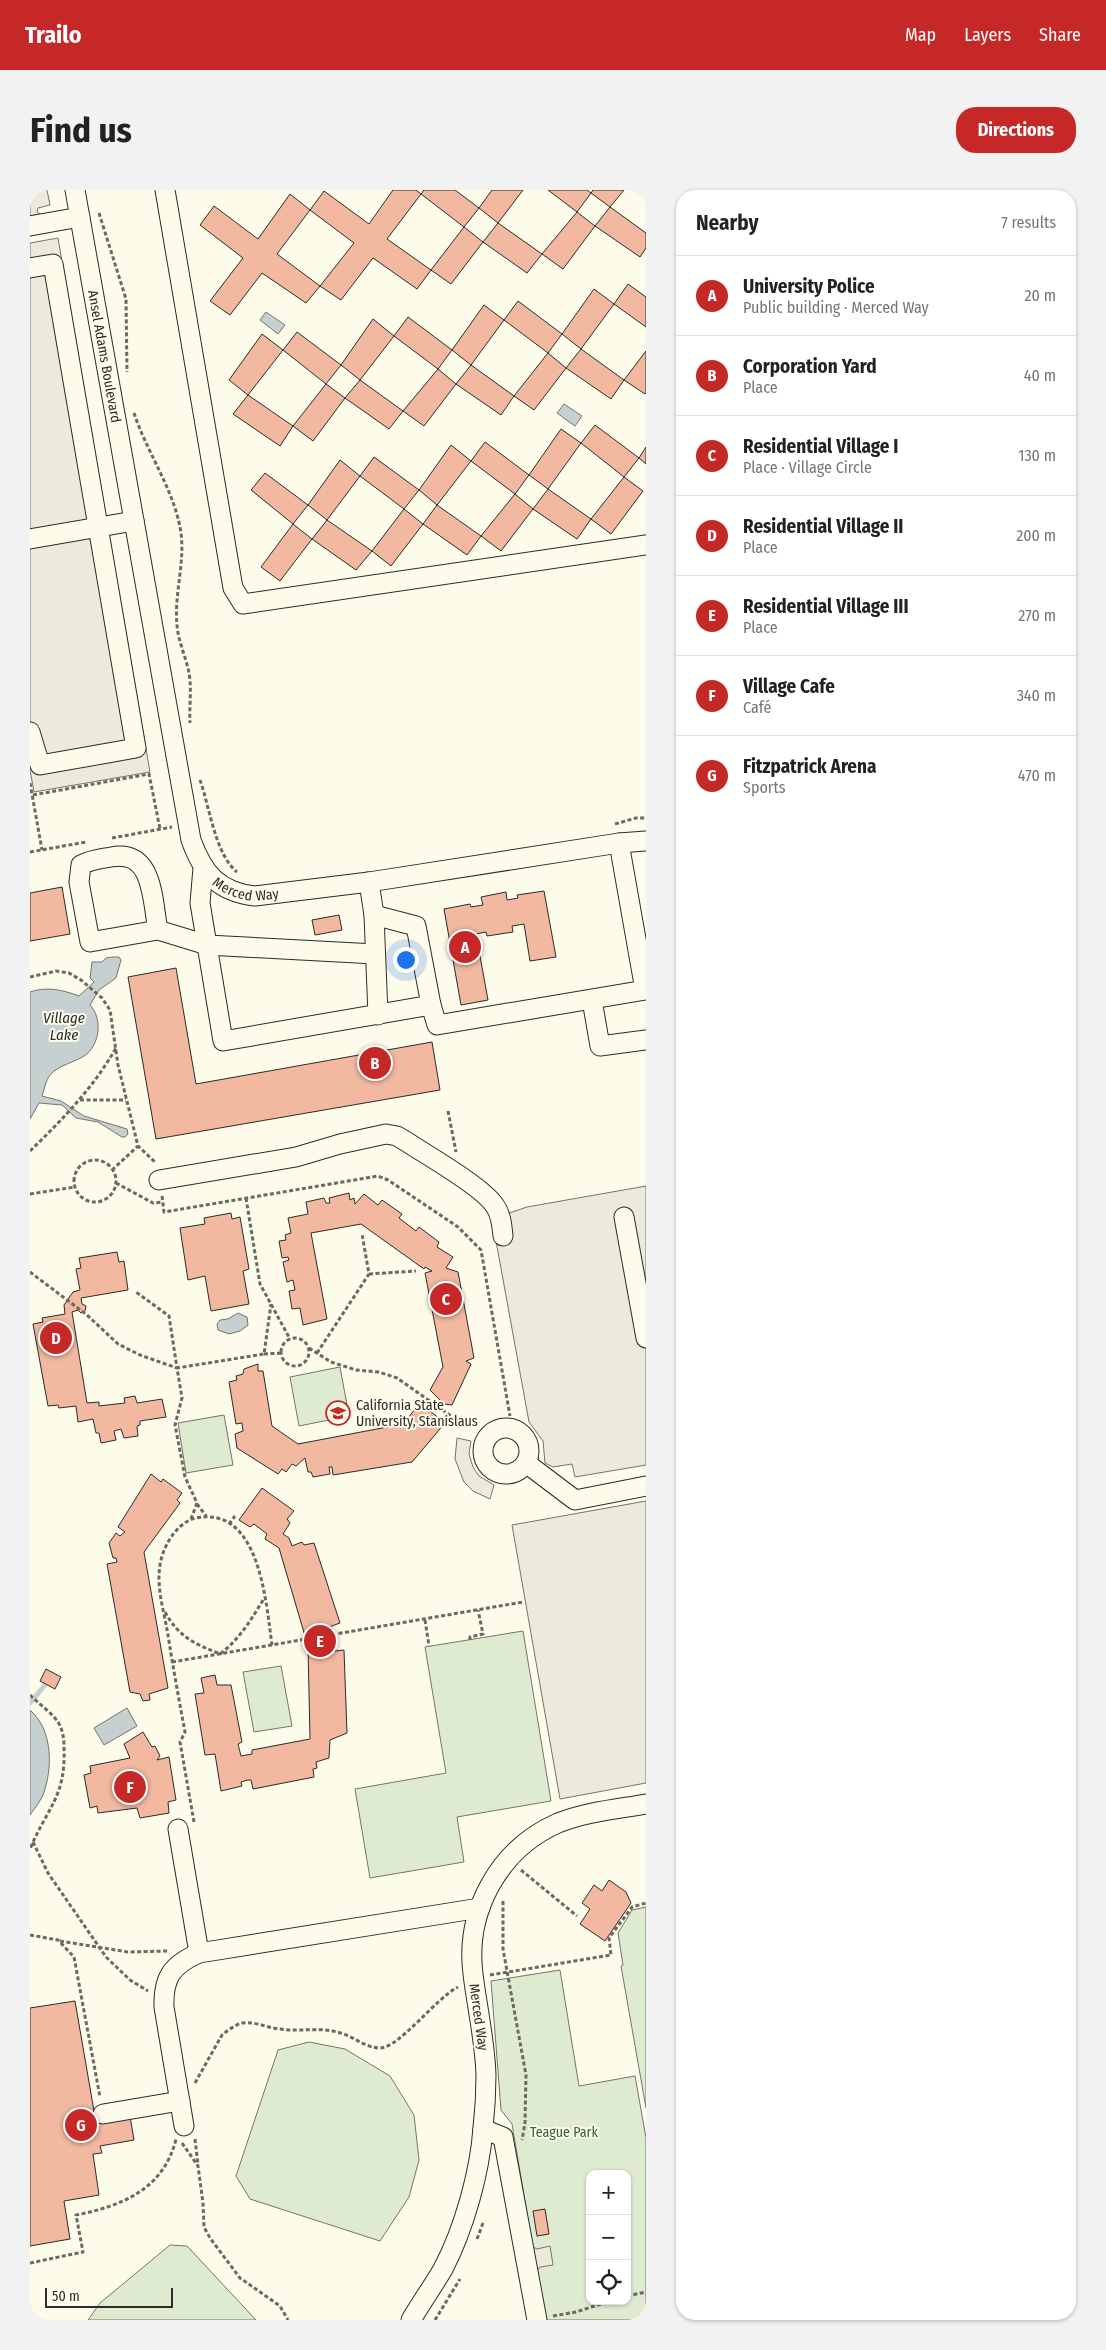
<!DOCTYPE html>
<meta charset="utf-8">
<style>
:root{--surface:#fff;--page:#f2f2f2;--text:#222;--muted:#767676;--line:#e0e0e0;--accent:#c62828}
body{margin:0;font-family:"Fira Sans Condensed",sans-serif;background:var(--page);color:var(--text)}
.controls{position:absolute;right:15px;bottom:15px;display:grid;overflow:hidden;border-radius:10px;box-shadow:0 1px 4px #0004}
.controls button{width:45px;height:45px;display:grid;place-items:center;padding:0;border:0;border-bottom:1px solid var(--line);background:var(--surface);color:var(--text);font:25px sans-serif}
.scale{position:absolute;left:15px;bottom:12px;width:128px;box-sizing:border-box;padding-left:5px;border:2px solid #2b2b2b;border-top:0;font-size:14px;line-height:18px;white-space:nowrap;color:#2b2b2b;-webkit-text-stroke:4px #fdfbea;paint-order:stroke}
.you{position:absolute;left:375px;top:769px;width:18px;height:18px;margin:-12px;border:4px solid #fff;border-radius:50%;background:#1a73e8;box-shadow:0 0 0 8px #1a73e833}
.badge{display:grid;place-items:center;width:32px;height:32px;border-radius:50%;background:var(--accent);color:#fff;font-size:16px;font-weight:700}
.pin{position:absolute;translate:-50% -50%;border:2px solid #fff;box-shadow:0 1px 5px #0006}
.list{margin:0;padding:0;list-style:none}
h2{display:flex;justify-content:space-between;align-items:center;height:65px;margin:0;padding:0 20px;font-size:21px}
h2 small{font-size:16px;font-weight:400;color:var(--muted)}
.list li{display:grid;grid-template-columns:32px 1fr auto;gap:15px;align-items:center;box-sizing:border-box;height:80px;padding:0 20px;border-top:1px solid var(--line)}
.list b{display:block;font-size:19px;white-space:nowrap}
.list p{margin:0;font-size:16px;white-space:nowrap;color:var(--muted)}
.list em{font-size:16px;font-style:normal;color:var(--muted)}
.icon{flex:none;width:28px;height:28px;fill:none;stroke:currentColor;stroke-width:2;stroke-linecap:round;stroke-linejoin:round}
.map{position:relative;flex:none;width:616px;height:2130px;overflow:hidden;border-radius:20px}
header{display:flex;align-items:center;gap:30px;box-sizing:border-box;height:70px;padding:0 25px;background:var(--accent);color:#fff}
header strong{font-size:24px}
nav{display:flex;gap:28px;margin-inline-start:auto;font-size:18px}
.intro{display:flex;align-items:center;justify-content:space-between;box-sizing:border-box;height:120px;padding:0 30px}
h1{margin:0;font-size:35px}
.button{padding:12px 22px;border-radius:20px;background:var(--accent);color:#fff;font-size:18px;font-weight:700}
main{display:flex;gap:30px;padding:0 30px}
aside{flex:1;background:var(--surface);border-radius:20px;box-shadow:0 1px 4px #0004}
.map>svg:first-child{display:block}
.green{fill:#deebd1;stroke:#74746e;fill-rule:evenodd}
.parking{fill:#eceadb;stroke:#74746e}
.water{fill:#c7d0d0;stroke:#74746e}
.lines{fill:none;stroke-linecap:round;stroke-linejoin:round}
.stream{stroke:#c7d0d0;stroke-width:5}
.building{fill:#f2b8a0;stroke:#2b2b2b}
.minor-casing{stroke:#2b2b2b;stroke-width:21}
.path{stroke:#6a6964;stroke-width:3;stroke-dasharray:4 2.5;stroke-linecap:butt}
.minor{stroke:#fdfbea;stroke-width:19}
.labels{text-anchor:middle;stroke-width:4;stroke-linejoin:round;paint-order:stroke}
.street-label{font-size:14px;fill:#2b2b2b;stroke:#fdfbea}
.poi-label{font-size:14px;fill:#2b2b2b;stroke:#fdfbea;text-anchor:start}
.park-label{font-size:14px;fill:#34623c;stroke:#fdfbea}
.water-label{font-size:15px;font-style:italic;fill:#2b2b2b;stroke:#fdfbea}
</style>
<header>
<strong>Trailo</strong>
<nav><a>Map</a><a>Layers</a><a>Share</a></nav>
</header>
<div class="intro"><h1>Find us</h1><a class="button">Directions</a></div>
<main>
<div class="map">
<svg width="616" height="2130" viewBox="0 0 616 2130">
<rect width="100%" height="100%" fill="#fdfbea"/>
<!-- green -->
<path class="green" d="M310 1177 319 1226 269 1236 260 1187Z
M194 1225 203 1275 156 1283 148 1233Z
M493 1441 521 1611 427 1627 434 1672 340 1688 325 1599 416 1583 395 1457Z
M251 1476 262 1536 224 1542 213 1482Z
M616 1717V1918L591 1776 593 1775 588 1743 602 1720Z
M530 1780 549 1896 605 1886 616 1948V2130H515L482 1934 471 1920 461 1791ZM560 1984H597V2111H560Z
M279 1852 315 1859 360 1886 384 1925 389 1970 379 2007 350 2051 220 2009 206 1986 248 1860Z
M140 2055 157 2056 226 2130H58L70 2113Z"/>
<!-- parking -->
<path class="parking" d="M0 0H17L20 15 8 18 7 22 10 24 0 26Z
M28 48 120 582 4 602 0 580V53Z
M616 996V1275L545 1287 542 1274 523 1277 515 1273 513 1251 499 1232 462 1029 497 1017Z
M427 1248 441 1251 439 1264 443 1277 449 1286 464 1295 460 1309 443 1301 434 1292 425 1269Z
M616 1311V1593L530 1609 482 1335Z
M499 2055 507 2059 520 2056 523 2075 510 2077 504 2084Z"/>
<!-- water -->
<path class="water" d="M236 122 255 135 248 144 230 130Z
M534 214 552 226 545 236 527 223Z
M82 767H89L91 770 86 788 69 800 60 815C73 828 70 856 54 866 43 873 29 875 20 885 16 890 14 900 12 906L31 911 54 926 97 939 98 944 95 947H92L68 932 46 928 32 915 9 913 0 929V802C17 796 33 800 49 806L64 792 60 788 62 772H72L76 768Z
M208 1123 217 1127 218 1135 210 1141 199 1144 188 1140 187 1134 190 1130 198 1129Z
M97 1518 107 1536 74 1555 64 1538Z
M0 1520C23 1540 23 1578 13 1605 10 1612 4 1619 0 1625Z"/>
<g class="lines">
<!-- stream -->
<path class="stream" d="M0 1513 15 1495"/>
</g>
<!-- building -->
<path class="building" d="M363 0H386L391 4 357 49 401 80 387 99 343 68 311 110 290 96 324 53 280 20 294 1 339 34Z
M394 0H425L449 18 434 37 391 4Z
M462 0H493L468 33 449 18Z
M518 0H557L561 3 547 22Z
M563 0H594L580 17 561 3Z
M260 4 280 20 247 64 290 96 276 113 232 83 200 125 180 111 213 68 170 35 184 16 228 49Z
M580 17 616 43V58L610 67 565 36Z
M547 22 565 36 533 79 512 64Z
M468 33 512 64 497 83 453 52Z
M434 37 453 52 421 94 401 80Z
M598 94 616 107V137L584 114Z
M564 99 584 114 551 159 532 144Z
M488 111 532 144 518 163 474 130Z
M454 115 474 130 441 175 422 160Z
M378 127 422 160 408 179 364 146Z
M343 129 364 146 330 190 311 175Z
M267 142 311 175 296 194 253 160Z
M232 144 253 160 218 205 199 190Z
M551 159 594 190 581 209 536 178Z
M616 161V203L615 204 594 190Z
M518 163 536 178 504 220 484 206Z
M441 175 484 206 471 225 426 194Z
M408 179 426 194 394 236 373 221Z
M330 190 373 221 359 239 315 208Z
M296 194 315 208 283 251 263 236Z
M218 205 263 236 250 256 203 224Z
M565 235 609 268 594 287 551 253Z
M531 239 551 253 518 299 499 285Z
M455 252 499 285 485 304 441 271Z
M421 255 441 271 407 315 389 300Z
M616 257V274L609 268Z
M344 267 389 300 374 319 330 286Z
M310 270 330 286 297 330 278 315Z
M235 283 278 315 263 334 221 300Z
M594 287 613 301 581 344 561 329Z
M518 299 561 329 547 349 503 319Z
M485 304 503 319 471 361 451 346Z
M407 315 451 346 437 365 393 334Z
M374 319 393 334 361 376 342 361Z
M297 330 342 361 326 380 282 349Z
M263 334 282 349 250 391 231 377Z
M32 697 40 744 0 751V703Z
M514 701 526 767 500 771 494 734 482 736 483 742 457 746 456 742 446 744 458 810 431 815 414 719 440 714 441 717 453 715 451 707 476 702 477 710 488 708 487 705Z
M309 725 312 740 285 745 282 730Z
M146 778 166 894 402 852 410 900 126 949 98 787Z
M319 1003 320 1010 324 1008 325 1014 334 1004 348 1015 352 1010 372 1024 369 1028 386 1041 389 1037 409 1052 407 1057 423 1067 416 1078 428 1082 444 1168 436 1171 441 1174 422 1215 414 1214 400 1200 413 1177 395 1083 402 1081 395 1077 394 1079 331 1034 281 1043 297 1129 273 1135 270 1118 262 1119 259 1101 265 1100 263 1090 257 1092 253 1072 259 1070 258 1067 252 1068 249 1051 256 1050 255 1045 261 1043 258 1028 278 1024 276 1012 294 1008 296 1013H300L299 1008Z
M201 1023 202 1029 210 1027 219 1079 213 1081 219 1114 181 1121 175 1086 158 1090 150 1038 175 1034 174 1028Z
M87 1062 89 1072 94 1071 98 1100 51 1108 52 1114 56 1116 55 1121 51 1123 48 1120 42 1122 57 1213 69 1212V1216L95 1213 94 1208 105 1206 107 1213 132 1209 136 1227 110 1231V1235L107 1236 108 1246 94 1248 91 1239 84 1241 86 1250 71 1253 69 1243H66L63 1229 48 1232 46 1216 29 1218 28 1215 18 1216 3 1134 13 1132 12 1128 35 1124 34 1115 43 1102 50 1100 46 1079 51 1078 49 1068Z
M228 1174V1181H233L242 1236 268 1254 373 1234 390 1213 415 1233 382 1272 303 1285 302 1277H299L300 1284 283 1287 281 1282H278L275 1268 266 1276 262 1274 256 1282 252 1279 248 1284 207 1258 205 1244 213 1241 212 1233 206 1234 199 1192 207 1190 206 1186 213 1184 214 1179Z
M121 1284 131 1292 133 1289 152 1303 147 1310 150 1313 114 1362 138 1498 119 1504 120 1510 113 1511 110 1504 100 1502 77 1374 87 1372 86 1368H83L79 1353 86 1343 90 1346 95 1342 88 1337Z
M232 1298 264 1321 257 1329 260 1333 253 1344 259 1348 262 1356 272 1352 274 1355 284 1353 310 1433 299 1437 305 1461 314 1460 317 1543 300 1550 299 1568 286 1572 287 1578 283 1579 284 1587 223 1599 221 1590H218L211 1592 212 1596 191 1601 185 1564 175 1565 165 1504 174 1503 171 1488 185 1485 187 1495H201L212 1552 208 1554 211 1566 222 1564V1560L280 1549 278 1456 249 1358 235 1349 237 1344 224 1334 220 1337 209 1330Z
M16 1479 31 1487 25 1499 10 1491Z
M113 1542 122 1557 125 1556 130 1566 127 1570 139 1567 146 1610 138 1612 139 1623 110 1628 107 1618 68 1623 67 1616 60 1618 54 1585 61 1583 60 1576 100 1568 94 1554Z
M579 1690 596 1702 601 1713 575 1751 550 1734 560 1719 552 1713 564 1695 572 1701Z
M45 1811 64 1921 98 1915 104 1950 70 1956 72 1963 63 1964 69 2005 34 2011 40 2049 0 2056V1818Z
M515 2019 519 2044 507 2046 503 2021Z"/>
<g class="lines">
<!-- minor casing -->
<g class="minor-casing">
<g id="minor">
<path id="s1" d="M45 0 161 650C173 683 188 702 225 706L339 692 589 653 616 651"/>
<path d="M135 0 203 398 213 414 616 355"/>
<path d="M0 36 50 27"/>
<path d="M0 78 23 74 106 558 10 575 0 542"/>
<path d="M0 349 104 331"/>
<path d="M173 678 170 713 193 851 401 815 386 736 344 725"/>
<path d="M339 692 344 725 348 825"/>
<path d="M128 740 60 752 49 692 51 675C60 670 70 669 81 667 124 659 122 710 128 740L177 755 345 764"/>
<path d="M562 810 570 856 616 850"/>
<path d="M401 815 407 835 615 800 589 653"/>
<path d="M129 990 266 967 310 954 356 944 367 946 377 952C398 966 453 997 465 1016 471 1024 472 1036 473 1046"/>
<path d="M594 1027 616 1148"/>
<circle cx="476" cy="1261" r="23"/>
<path d="M496 1273 545 1310 616 1296"/>
<path d="M148 1639 169 1763 450 1718"/>
<path d="M73 1924 150 1911"/>
<path d="M154 1936 134 1817C133 1787 142 1775 169 1763"/>
<path d="M453 1939 473 1947 507 2130"/>
<path d="M381 2130C391 2113 403 2096 413 2079 434 2039 450 1982 453 1938 455 1920 456 1902 456 1885 455 1851 447 1817 443 1784 435 1721 469 1659 528 1633 555 1622 587 1619 616 1614"/>
</g>
</g>
<!-- path -->
<path class="path" d="M69 23 96 109 97 182
M104 223C117 263 145 301 151 343 155 374 144 404 147 435 148 451 156 467 159 483 162 499 159 516 160 533
M170 590C180 618 185 664 207 682
M0 593 12 660
M3 605 119 584 130 639
M585 634 606 628H616
M82 648 142 637
M0 662 56 652
M0 787 26 781 39 783 51 790 72 808 80 820 88 875 108 956 126 973
M50 910H96
M418 921 426 962
M0 961C33 929 63 898 86 858
M44 991a21 21 0 1 1 42 0a21 21 0 1 1-42 0Z
M82 980 108 956
M86 993 123 1013 133 1012
M0 1004 45 997
M132 1006 134 1022 348 986 358 990 428 1037 451 1060 480 1226
M216 1008 230 1094 260 1149
M0 1082 57 1125 88 1154 110 1165 147 1178 139 1126 106 1102
M339 1084 386 1081
M251 1162a14 14 0 1 1 28 0a14 14 0 1 1-28 0Z
M279 1158 301 1172 326 1180 349 1182 367 1188 431 1233
M287 1163 339 1084 332 1044
M234 1164 251 1163
M167 1314 176 1326
M161 1329 167 1313 155 1287 145 1235 152 1208 147 1178 234 1164 241 1114
M199 1334 205 1326
M135 1422C149 1447 163 1453 190 1464 210 1449 222 1428 235 1407
M395 1430 399 1456
M440 1450V1447L453 1444 448 1420
M142 1472 493 1412
M0 1505C9 1514 21 1522 28 1532 33 1540 34 1549 34 1558 36 1607 17 1618 0 1659
M164 1632 150 1552 155 1542C149 1510 143 1477 138 1445 134 1421 125 1394 131 1370 135 1353 148 1332 166 1328 230 1315 236 1413 242 1455
M3 1652 18 1683 76 1767 100 1790 118 1801
M491 1680 547 1726
M473 1711V1759L496 1885 495 1933 492 1950
M0 1745 28 1750 44 1767 70 1907
M30 1751 98 1762 138 1761
M460 1785 581 1765 579 1748 602 1717 616 1713
M165 1893 192 1845C198 1840 205 1835 212 1833 225 1831 237 1838 250 1839 269 1842 289 1837 307 1842 322 1845 335 1858 350 1858 369 1858 406 1808 428 1797
M165 1949 168 1975
M152 1953 168 1976 173 2013 174 2037 180 2048 210 2088 250 2116 258 2130
M447 2049 453 2033
M0 2073 53 2062 46 2025C92 2016 134 1999 146 1949
M597 2106 616 2102
M523 2126 546 2122 580 2111
M405 2130 430 2089"/>
<!-- minor -->
<use href="#minor" class="minor"/>
</g>
<!-- icons -->
<defs>
<g id="university-ring" transform="scale(1.25)"><circle r="9.5" fill="#fdfbea" stroke="#c62828" stroke-width="1.5"/><path d="M0-5L7-2L0 1L-7-2ZM-4 1L0 2.5L4 1V4Q0 6-4 4Z" fill="#c62828"/></g>
</defs>
<g fill-rule="evenodd">
<use href="#university-ring" x="308" y="1223"/>
</g>
<g class="labels">
<!-- street labels -->
<g class="street-label">
<text dy="5" stroke="none"><textPath href="#s1" startOffset="169">Ansel Adams Boulevard</textPath></text>
<text dy="5" stroke="none"><textPath href="#s1" startOffset="741">Merced Way</textPath></text>
<text transform="translate(449 1827) rotate(82)" y="5">Merced Way</text>
</g>
<!-- poi labels -->
<g class="poi-label">
<text x="326" y="1220">California State<tspan x="326" dy="16">University, Stanislaus</tspan></text>
</g>
<!-- park labels -->
<g class="park-label">
<text x="534" y="1947">Teague Park</text>
</g>
<!-- water labels -->
<g class="water-label">
<text x="34" y="833">Village<tspan x="34" dy="17">Lake</tspan></text>
</g>
</g>
</svg>
<div class="controls">
<button>+</button>
<button>−</button>
<button><svg class="icon" aria-label="locate" viewBox="0 0 24 24"><circle cx="12" cy="12" r="6"/><path d="M12 2v4M12 18v4M2 12h4M18 12h4"/></svg></button>
</div>
<div class="scale">50 m</div>
<div class="you"></div>
<div class="pin badge" style="left:435px;top:757px">A</div>
<div class="pin badge" style="left:345px;top:873px">B</div>
<div class="pin badge" style="left:416px;top:1109px">C</div>
<div class="pin badge" style="left:26px;top:1148px">D</div>
<div class="pin badge" style="left:290px;top:1451px">E</div>
<div class="pin badge" style="left:100px;top:1597px">F</div>
<div class="pin badge" style="left:51px;top:1935px">G</div>
</div>
<aside>
<h2>Nearby<small>7 results</small></h2>
<ul class="list">
<li><span class="badge">A</span><div><b>University Police</b><p>Public building · Merced Way</p></div><em>20 m</em></li>
<li><span class="badge">B</span><div><b>Corporation Yard</b><p>Place</p></div><em>40 m</em></li>
<li><span class="badge">C</span><div><b>Residential Village I</b><p>Place · Village Circle</p></div><em>130 m</em></li>
<li><span class="badge">D</span><div><b>Residential Village II</b><p>Place</p></div><em>200 m</em></li>
<li><span class="badge">E</span><div><b>Residential Village III</b><p>Place</p></div><em>270 m</em></li>
<li><span class="badge">F</span><div><b>Village Cafe</b><p>Café</p></div><em>340 m</em></li>
<li><span class="badge">G</span><div><b>Fitzpatrick Arena</b><p>Sports</p></div><em>470 m</em></li>
</ul>
</aside>
</main>
